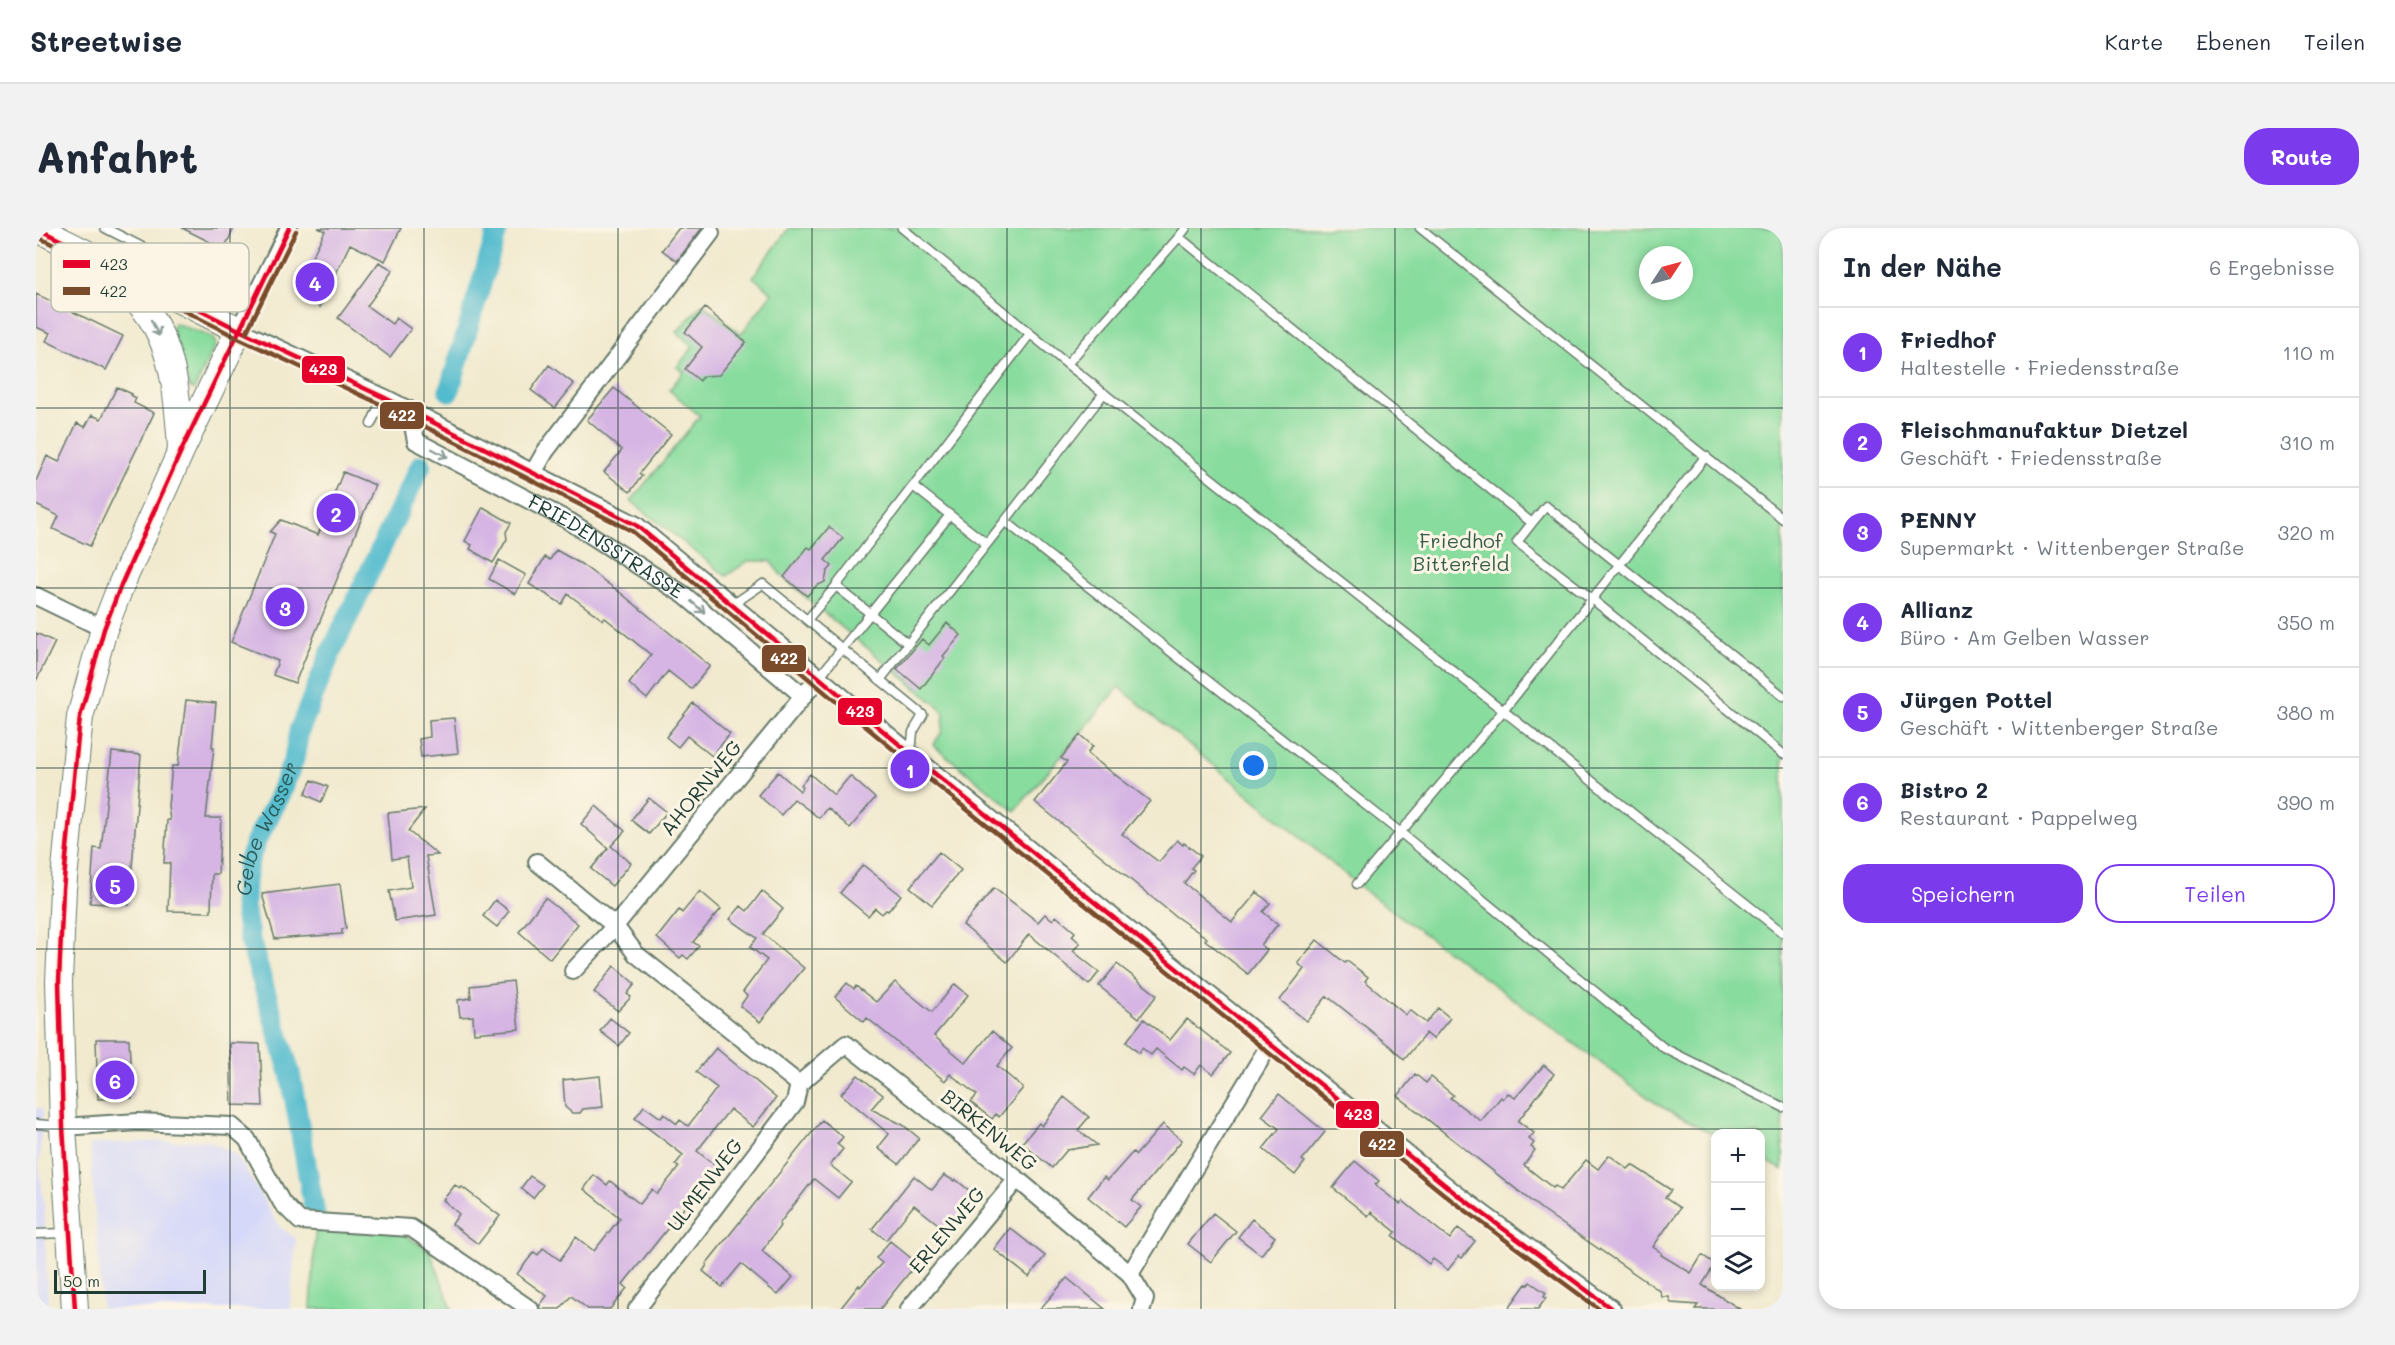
<!DOCTYPE html>
<html lang="de">
<meta charset="utf-8">
<style>
:root{--surface:#fff;--page:#f2f2f3;--text:#1f2937;--muted:#747a83;--line:#e0e1e3;--accent:#7c3aed}
body{margin:0;font-family:Mali,sans-serif;background:var(--page);color:var(--text)}
.controls{position:absolute;right:18px;bottom:18px;display:grid;overflow:hidden;border-radius:12px;box-shadow:0 3px 9px #0003}
.controls button{width:54px;height:54px;display:grid;place-items:center;padding:0;border:0;border-bottom:2px solid var(--line);background:var(--surface);color:var(--text);font:30px sans-serif}
.compass{position:absolute;left:1603px;top:18px;width:54px;height:54px;border-radius:50%;background:var(--surface);box-shadow:0 3px 9px #0003;rotate:54deg}
.scale{position:absolute;left:18px;bottom:15px;width:152px;box-sizing:border-box;padding-left:6px;border:3px solid #1f3d34;border-top:0;font-size:16px;line-height:21px;white-space:nowrap;color:#1f3d34;-webkit-text-stroke:4px #fcf5e5;paint-order:stroke}
.you{position:absolute;left:1218px;top:538px;width:21px;height:21px;margin:-15px;border:4px solid #fff;border-radius:50%;background:#1a73e8;box-shadow:0 0 0 9px #1a73e833}
.badge{display:grid;place-items:center;width:39px;height:39px;border-radius:50%;background:var(--accent);color:#fff;font-size:20px;font-weight:700}
.pin{position:absolute;translate:-50% -50%;border:3px solid #fff;box-shadow:0 2px 6px #0006}
.list{margin:0;padding:0;list-style:none}
h2{display:flex;justify-content:space-between;align-items:center;height:78px;margin:0;padding:0 24px;font-size:26px}
h2 small{font-size:20px;font-weight:400;color:var(--muted)}
.list li{display:grid;grid-template-columns:39px 1fr auto;gap:18px;align-items:center;box-sizing:border-box;height:90px;padding:0 24px;border-top:2px solid var(--line)}
.list b{display:block;font-size:22px;white-space:nowrap}
.list p{margin:0;font-size:20px;white-space:nowrap;color:var(--muted)}
.list em{font-size:20px;font-style:normal;color:var(--muted)}
.actions{display:flex;gap:12px;padding:18px 24px}
.actions a{flex:1;padding:14px 0;border:2px solid var(--accent);border-radius:24px;text-align:center;font-size:21px;color:var(--accent)}
.actions .main{background:var(--accent);color:#fff}
.icon{flex:none;width:33px;height:33px;fill:none;stroke:currentColor;stroke-width:2;stroke-linecap:round;stroke-linejoin:round}
.map{position:relative;flex:none;width:1747px;height:1081px;overflow:hidden;border-radius:24px}
header{display:flex;align-items:center;gap:36px;box-sizing:border-box;height:84px;padding:0 30px;background:var(--surface);border-bottom:2px solid var(--line)}
header strong{font-size:28px}
nav{display:flex;gap:33px;margin-inline-start:auto;font-size:21px}
.intro{display:flex;align-items:center;justify-content:space-between;box-sizing:border-box;height:144px;padding:0 36px}
h1{margin:0;font-size:42px}
.button{padding:15px 27px;border-radius:24px;background:var(--accent);color:#fff;font-size:21px;font-weight:700}
main{display:flex;gap:36px;padding:0 36px}
aside{flex:1;background:var(--surface);border-radius:24px;box-shadow:0 3px 9px #0003}
.map>svg:first-child{display:block}
.built{fill:#d5d8f9}
.green{fill:#88dc9e;stroke:#548c69;stroke-width:1.5;fill-rule:evenodd}
.lines{fill:none;stroke-linecap:round;stroke-linejoin:round}
.canal{stroke:#52bbce;stroke-width:21}
.building{fill:#d6b5e4}
.service-casing{stroke:#687a6a;stroke-width:11}
.minor-casing{stroke:#687a6a;stroke-width:20}
.primary-casing{stroke:#687a6a;stroke-width:28}
.service{stroke:#fff;stroke-width:8}
.minor{stroke:#fff;stroke-width:16}
.primary{stroke:#fff;stroke-width:26}
.bus-1-casing{stroke:#fcf5e5;stroke-width:9}
.bus-2-casing{stroke:#fcf5e5;stroke-width:9}
.bus-1{stroke:#e4002b;stroke-width:4.5}
.bus-2{stroke:#7a4b2a;stroke-width:4.5}
.oneway{stroke:#8f9e9a}
.grid{fill:none;stroke:#1f3d34;stroke-width:1.5;stroke-opacity:0.55}
.labels{text-anchor:middle;stroke-width:6;stroke-linejoin:round;paint-order:stroke}
.park-label{font-size:20px;fill:#345d49;stroke:#fcf5e5}
.street-label{font-size:20px;fill:#1f3d34;stroke:#fcf5e5}
.water-label{font-size:21px;font-style:italic;fill:#2c5c5a;stroke:#fcf5e5}
.key{fill:#fcf5e5;stroke:#babeb0;stroke-width:1.5}
.key-label{font-size:16px;fill:#1f3d34}
.line-badge{stroke:#fcf5e5;stroke-width:2}
.badge-label{font-size:16px;text-anchor:middle;font-weight:bold;fill:#fff}
</style>
<header>
<strong>Streetwise</strong>
<nav><a>Karte</a><a>Ebenen</a><a>Teilen</a></nav>
</header>
<div class="intro"><h1>Anfahrt</h1><a class="button">Route</a></div>
<main>
<div class="map">
<svg width="1747" height="1081" viewBox="0 0 1747 1081">
<rect width="100%" height="100%" fill="#fcf5e5"/>
<filter id="ink" filterUnits="userSpaceOnUse"><feTurbulence type="fractalNoise" baseFrequency=".0167" numOctaves="2"/><feDisplacementMap in="SourceGraphic" scale="12" xChannelSelector="R" yChannelSelector="G"/><feConvolveMatrix kernelMatrix="1 2 1 2 8 2 1 2 1" color-interpolation-filters="sRGB"/></filter>
<filter id="wash" filterUnits="userSpaceOnUse"><feTurbulence type="fractalNoise" baseFrequency=".008" numOctaves="4" result="noise"/><feDisplacementMap in="SourceGraphic" scale="24" xChannelSelector="R" yChannelSelector="G"/><feGaussianBlur stdDeviation="1.35" result="paint"/><feColorMatrix in="noise" values="0 0 0 0 0 0 0 0 0 0 0 0 0 0 0 0 0 1.4 0 .05"/><feComposite in="paint" operator="in"/></filter>
<g filter="url(#wash)">
<rect width="100%" height="100%" fill="#f1eacf"/>
<!-- built -->
<path class="built" d="M0 880 7 881 3 936 8 976 12 1081H0Z
M170 912 200 926 244 999 260 1011 254 1081H66L54 916Z"/>
<!-- green -->
<path class="green" d="M753 0H1744L1747 2V942L1725 930 1724 906 1679 907 1624 878 1328 662 1083 459 979 583 897 517 906 504 908 486 902 478 781 379 745 347 734 333H712L690 348 595 273 664 188 633 162 648 144 641 139 657 119 641 104 666 76 705 106 736 65 717 49ZM1612 27H1648V63H1612Z
M138 95 176 109 180 116 158 162 153 159 136 99Z
M280 990 347 993 394 1023 416 1081H275Z"/>
<g class="lines">
<!-- canal -->
<g class="canal">
<path d="M413 163 462 0"/>
<path id="s1" d="M279 986 254 845 213 709 208 677 209 654 212 635 220 613 242 571 258 531 263 503 295 424 385 237"/>
</g>
</g>
<g id="blocks">
<!-- building -->
<path class="building" d="M146 0H198L188 21Z
M282 0H365L349 33 314 16 284 79 260 61 289 3Z
M643 0H666L641 33 626 22Z
M343 34 357 42 331 78 356 96 360 90 375 101 354 129 302 90Z
M0 66 87 108 70 142 10 113 14 105 0 99Z
M669 80 710 114 683 147 667 148 664 153 649 141 666 119 649 104Z
M513 137 538 156 519 180 495 162Z
M81 159 96 166 95 167 100 170 98 175 118 185 54 318 17 301 23 288 0 277V253L11 228 23 234 41 195 49 199 56 187 65 191Z
M578 160 635 206 603 246 606 248 594 264 568 244 586 222 551 192Z
M307 244 339 257 259 455 237 447 242 433 195 414 239 306 234 304 245 292 282 307Z
M447 279 475 295 470 304 471 311 457 335 434 321 436 317 429 313Z
M793 299 807 310 789 332 796 338 791 344 789 354 780 358 771 368 748 349 772 319 775 321Z
M520 322 545 336 586 366 674 438 655 461 632 443 611 471 593 456 615 427 569 390 567 392 532 366 526 376 493 356 509 329 514 332Z
M463 332 490 347 479 366 453 351Z
M911 395 925 407 907 428 909 430 885 461 861 441 886 411 893 417Z
M0 405 19 414 0 453Z
M150 472 180 475 176 519H178L170 590H185L182 646H176L175 684 132 683 134 635H128L131 592H134L132 578 136 538H142Z
M657 475 694 506 676 528 651 508 642 519 630 509Z
M418 490 422 525 385 529 383 511 394 509 393 492Z
M1044 507 1057 518 1052 524 1053 527 1114 573 1086 606 1123 634 1141 612 1147 617 1148 615 1165 628 1155 640 1158 642 1148 655 1196 694 1221 664 1234 675 1227 684 1242 696 1225 717 1231 722 1212 746 1169 712 1171 710 1139 688 999 574 1031 534 1025 530Z
M76 524 105 527 93 677 54 675 58 620 65 621Z
M742 544 764 563 767 559 765 557 774 546 798 567 814 548 839 570 814 600 791 580 783 590 758 571 745 587 722 567Z
M276 552 292 559 285 574 269 566Z
M613 570 631 584 613 606 595 592Z
M560 578 589 603 575 618 595 635 576 658 555 641 572 620 545 596Z
M389 581 372 603 402 627 390 628 400 687 359 693 353 663 375 659 371 629 356 631 352 585Z
M903 624 925 642 896 677 874 659Z
M827 637 865 667 852 683 850 682 846 686 839 680 832 688 804 665Z
M304 656 310 700 306 701V706L239 711 226 666Z
M958 660 1002 694 1009 686 1017 692 1020 688 1039 704 1036 708 1044 715 1037 723 1063 744 1053 757 993 706 971 734 927 697Z
M664 663 685 681 657 714 663 718 652 731 647 727 644 730 621 710 643 682 646 685Z
M726 663 747 681 727 706 768 740 724 794 704 778 711 768 707 764 731 732 714 719 721 710 694 691 705 678 711 683Z
M509 670 542 696 514 731 483 704Z
M459 672 473 683 461 699 447 688Z
M1281 712 1309 735 1311 733 1332 749 1329 753 1370 787 1374 782 1390 795 1402 780 1414 790 1397 811 1390 805 1368 832 1355 819 1291 768 1271 793 1244 772 1268 741 1262 735Z
M1081 736 1121 767 1103 790 1063 758Z
M578 738 599 756 591 766 595 769 582 783 558 764Z
M477 753 483 801 438 805 437 788 424 789 422 772 435 770 434 758Z
M859 754 896 784 919 756 932 767 898 808 930 835 956 803 976 820 961 838 987 860 963 889 960 886 956 891 937 876 935 874 941 867 914 846 909 853 831 790 828 794 799 769 811 755 818 761 820 758 840 774Z
M574 790 593 805 583 818 564 803Z
M1108 791 1134 812 1151 791 1194 825 1177 846 1165 837 1158 846 1148 839 1146 842 1120 821 1115 827 1106 820 1103 825 1090 814Z
M60 811H93L96 870 62 871Z
M194 815 224 816 227 878 196 877Z
M680 820 740 870 717 899 694 881 661 923 681 939 587 1056 591 1060 574 1081H552L535 1068 524 1081H504V1077L511 1068 481 1046 498 1024 502 1027 507 1020 524 1032 540 1009 558 1023 584 990 548 961 558 947 571 957 574 953 604 976 616 961 621 966 643 939 639 937 647 927 599 890 608 878 625 890 628 886 641 896 644 892 652 898 681 860 660 844Z
M1508 837 1518 846 1482 893 1498 905 1493 911 1498 915 1495 919 1499 922 1488 937 1517 960 1519 958 1525 962 1550 932 1562 941 1573 927 1592 941 1596 937 1635 962 1629 970 1644 980 1617 1019 1626 1025 1625 1027 1655 1045 1666 1027 1679 1036 1666 1057 1704 1081H1659L1662 1077 1635 1075 1633 1069H1626L1624 1063 1608 1052 1509 984 1362 868 1379 846 1390 855 1395 849 1417 867 1414 870 1445 893 1465 869 1467 871 1472 865 1479 870Z
M822 847 847 867 835 881 867 897 883 910 863 936 842 920 853 906 805 866Z
M564 848 567 879 547 881 544 885H536L529 879 527 852Z
M1243 866 1289 904 1266 932 1269 934 1259 947 1227 921 1243 901 1226 888Z
M1028 869 1053 889 1042 902 1061 917 1031 922 1016 940 986 915 1003 895 1006 898Z
M786 892 807 909 801 916 807 921 794 937 815 954 802 970 778 951 743 996 744 998 726 1023 757 1049 742 1067 705 1036 686 1059 667 1043 671 1037 670 1036Z
M1127 896 1146 912 1096 972 1105 979 1088 999 1052 969 1068 949 1072 952 1097 924 1100 927Z
M1319 933 1343 953 1339 957 1364 976 1367 973 1414 1011 1422 1000 1439 1013 1426 1030 1423 1028 1412 1042 1397 1031 1393 1036 1357 1008 1360 1004 1335 984 1332 988 1297 960Z
M908 947 918 953 919 951 940 968 936 972 939 974 922 996 919 993 911 1003 878 977 850 1012 836 1001 878 948 896 962Z
M494 948 507 957 497 970 485 960Z
M419 957 424 961 426 959 464 988 442 1016 416 996 423 986 407 972Z
M1177 985 1200 1003 1175 1034 1152 1016Z
M1216 991 1239 1009 1225 1027 1202 1009Z
M974 1000 1009 1028 993 1049 958 1021Z
M854 1013 881 1035 844 1081H804L823 1057 824 1059 846 1035 840 1030Z
M1031 1050 1047 1063 1069 1081H1004Z
M1494 1054 1510 1065 1508 1069 1510 1070 1502 1081H1472L1490 1056 1492 1057Z"/>
</g>
</g>
<g filter="url(#ink)">
<use href="#blocks" fill-opacity="0" stroke="#687a6a" stroke-width="1.5"/>
<g class="lines">
<!-- service casing -->
<g class="service-casing">
<path id="service" d="M69 0 216 75
M866 0 1031 136 1747 705
M1384 0 1747 291
M1143 9 1150 0
M994 106 800 358 872 416 969 293 1365 605 1628 820 1747 879
M1031 136 1143 9 1496 295 1481 314 1556 371 1747 526
M335 196 347 169
M877 258 951 316
M969 293 1068 165
M1496 295 1510 278 1747 468
M696 377 727 356 887 487 877 504 875 525
M771 392 800 358
M783 449 914 287
M844 452 872 416
M1321 656 1467 483 1670 228
M0 896 23 898
M0 1006 31 1005"/>
</g>
<!-- minor casing -->
<g class="minor-casing">
<g id="minor">
<path d="M253 0 203 102 347 169 600 297 882 532 1419 965 1576 1081"/>
<path id="s2" d="M374 182 380 213 533 293 648 367 767 468"/>
<path d="M497 245 509 224 675 5"/>
<path d="M0 368 68 401"/>
<path d="M501 634 579 698 600 726 763 856 810 816 981 951 1094 1046 1234 816"/>
<path d="M537 743 579 698 783 449"/>
<path d="M27 899 102 894 196 898 211 911 246 975 264 993 375 1000 494 1081"/>
<path d="M1094 1046 1109 1071 1106 1081"/>
<path d="M601 1081 759 874 763 856"/>
<path d="M873 1081 981 951"/>
</g>
</g>
<!-- primary casing -->
<g class="primary-casing">
<path id="primary" d="M0 0 203 102 145 223 85 357 68 401 44 489 27 661 23 753 27 899 39 1081
M78 43C89 58 102 72 113 87 139 125 142 175 145 220"/>
</g>
<!-- service -->
<use href="#service" class="service"/>
<!-- minor -->
<use href="#minor" class="minor"/>
<!-- primary -->
<use href="#primary" class="primary"/>
<!-- bus-1 casing -->
<g class="bus-1-casing">
<path id="bus-1" d="M0 0 203 102 347 169 600 297 882 532 1419 965 1576 1081
M39 1081 27 899 23 753 27 661 44 489 68 401 85 357 145 223 253 0"/>
</g>
<!-- bus-2 casing -->
<g class="bus-2-casing">
<path id="bus-2" d="M0 8 200 109 344 176 596 303 877 538 1414 971 1563 1081
M210 105 260 3"/>
</g>
<!-- bus-1 -->
<use href="#bus-1" class="bus-1"/>
<!-- bus-2 -->
<use href="#bus-2" class="bus-2"/>
</g>
<!-- one-way arrows -->
<defs><path id="oneway-shaft" d="M-6 0H5M1.5-3L5.5 0L1.5 3" fill="none" stroke-width="1.6" stroke-linecap="round" stroke-linejoin="round" transform="scale(1.5)"/></defs>
<g class="oneway">
<use href="#oneway-shaft" transform="translate(119 100) rotate(64)"/>
<use href="#oneway-shaft" transform="translate(404 225) rotate(28)"/>
<use href="#oneway-shaft" transform="translate(662 379) rotate(40)"/>
</g>
</g>
<!-- grid -->
<path class="grid" d="M194 0V1081M388 0V1081M582 0V1081M776 0V1081M971 0V1081M1165 0V1081M1359 0V1081M1553 0V1081M0 180H1747M0 360H1747M0 540H1747M0 721H1747M0 901H1747"/>
<g class="labels">
<!-- park labels -->
<g class="park-label">
<text x="1425" y="320">Friedhof<tspan x="1425" dy="23">Bitterfeld</tspan></text>
</g>
<!-- street labels -->
<g class="street-label">
<text dy="7" stroke="none"><textPath href="#s2" startOffset="249">FRIEDENSSTRASSE</textPath></text>
<text transform="translate(665 560) rotate(-51)" y="7">AHORNWEG</text>
<text transform="translate(953 902) rotate(39)" y="7">BIRKENWEG</text>
<text transform="translate(669 957) rotate(-53)" y="7">ULMENWEG</text>
<text transform="translate(911 1002) rotate(-50)" y="7">ERLENWEG</text>
</g>
<!-- water labels -->
<g class="water-label">
<text dy="7" stroke="none"><textPath href="#s1" startOffset="398">Gelbe Wasser</textPath></text>
</g>
</g>
<!-- legend -->
<rect x="15" y="15" width="198" height="69" rx="9" class="key"/>
<rect x="27" y="32" width="27" height="8" fill="#e4002b"/>
<rect x="27" y="59" width="27" height="8" fill="#7a4b2a"/>
<g class="key-label">
<text x="64" y="42">423</text>
<text x="64" y="69">422</text>
</g>
<g class="line-badge">
<rect x="265" y="127" width="45" height="29" rx="6" fill="#e4002b"/>
<rect x="343" y="173" width="46" height="29" rx="6" fill="#7a4b2a"/>
<rect x="725" y="416" width="46" height="29" rx="6" fill="#7a4b2a"/>
<rect x="801" y="469" width="46" height="29" rx="6" fill="#e4002b"/>
<rect x="1299" y="872" width="45" height="29" rx="6" fill="#e4002b"/>
<rect x="1323" y="902" width="46" height="28" rx="6" fill="#7a4b2a"/>
</g>
<g class="badge-label">
<text x="287" y="147">423</text>
<text x="366" y="193">422</text>
<text x="748" y="436">422</text>
<text x="824" y="489">423</text>
<text x="1322" y="892">423</text>
<text x="1346" y="922">422</text>
</g>
</svg>
<div class="controls">
<button>+</button>
<button>−</button>
<button><svg class="icon" aria-label="layers" viewBox="0 0 24 24"><path d="M12 4l9 5-9 5-9-5zM3 14l9 5 9-5"/></svg></button>
</div>
<svg class="compass" viewBox="-18 -18 36 36"><path d="M0-13l5 13h-10z" fill="#e53935"/><path d="M0 13l5-13h-10z" fill="#747a83"/></svg>
<div class="scale">50 m</div>
<div class="you"></div>
<div class="pin badge" style="left:874px;top:541px">1</div>
<div class="pin badge" style="left:300px;top:285px">2</div>
<div class="pin badge" style="left:249px;top:379px">3</div>
<div class="pin badge" style="left:279px;top:54px">4</div>
<div class="pin badge" style="left:79px;top:657px">5</div>
<div class="pin badge" style="left:79px;top:852px">6</div>
</div>
<aside>
<h2>In der Nähe<small>6 Ergebnisse</small></h2>
<ul class="list">
<li><span class="badge">1</span><div><b>Friedhof</b><p>Haltestelle · Friedensstraße</p></div><em>110 m</em></li>
<li><span class="badge">2</span><div><b>Fleischmanufaktur Dietzel</b><p>Geschäft · Friedensstraße</p></div><em>310 m</em></li>
<li><span class="badge">3</span><div><b>PENNY</b><p>Supermarkt · Wittenberger Straße</p></div><em>320 m</em></li>
<li><span class="badge">4</span><div><b>Allianz</b><p>Büro · Am Gelben Wasser</p></div><em>350 m</em></li>
<li><span class="badge">5</span><div><b>Jürgen Pottel</b><p>Geschäft · Wittenberger Straße</p></div><em>380 m</em></li>
<li><span class="badge">6</span><div><b>Bistro 2</b><p>Restaurant · Pappelweg</p></div><em>390 m</em></li>
</ul>
<div class="actions"><a class="main">Speichern</a><a>Teilen</a></div>
</aside>
</main>
